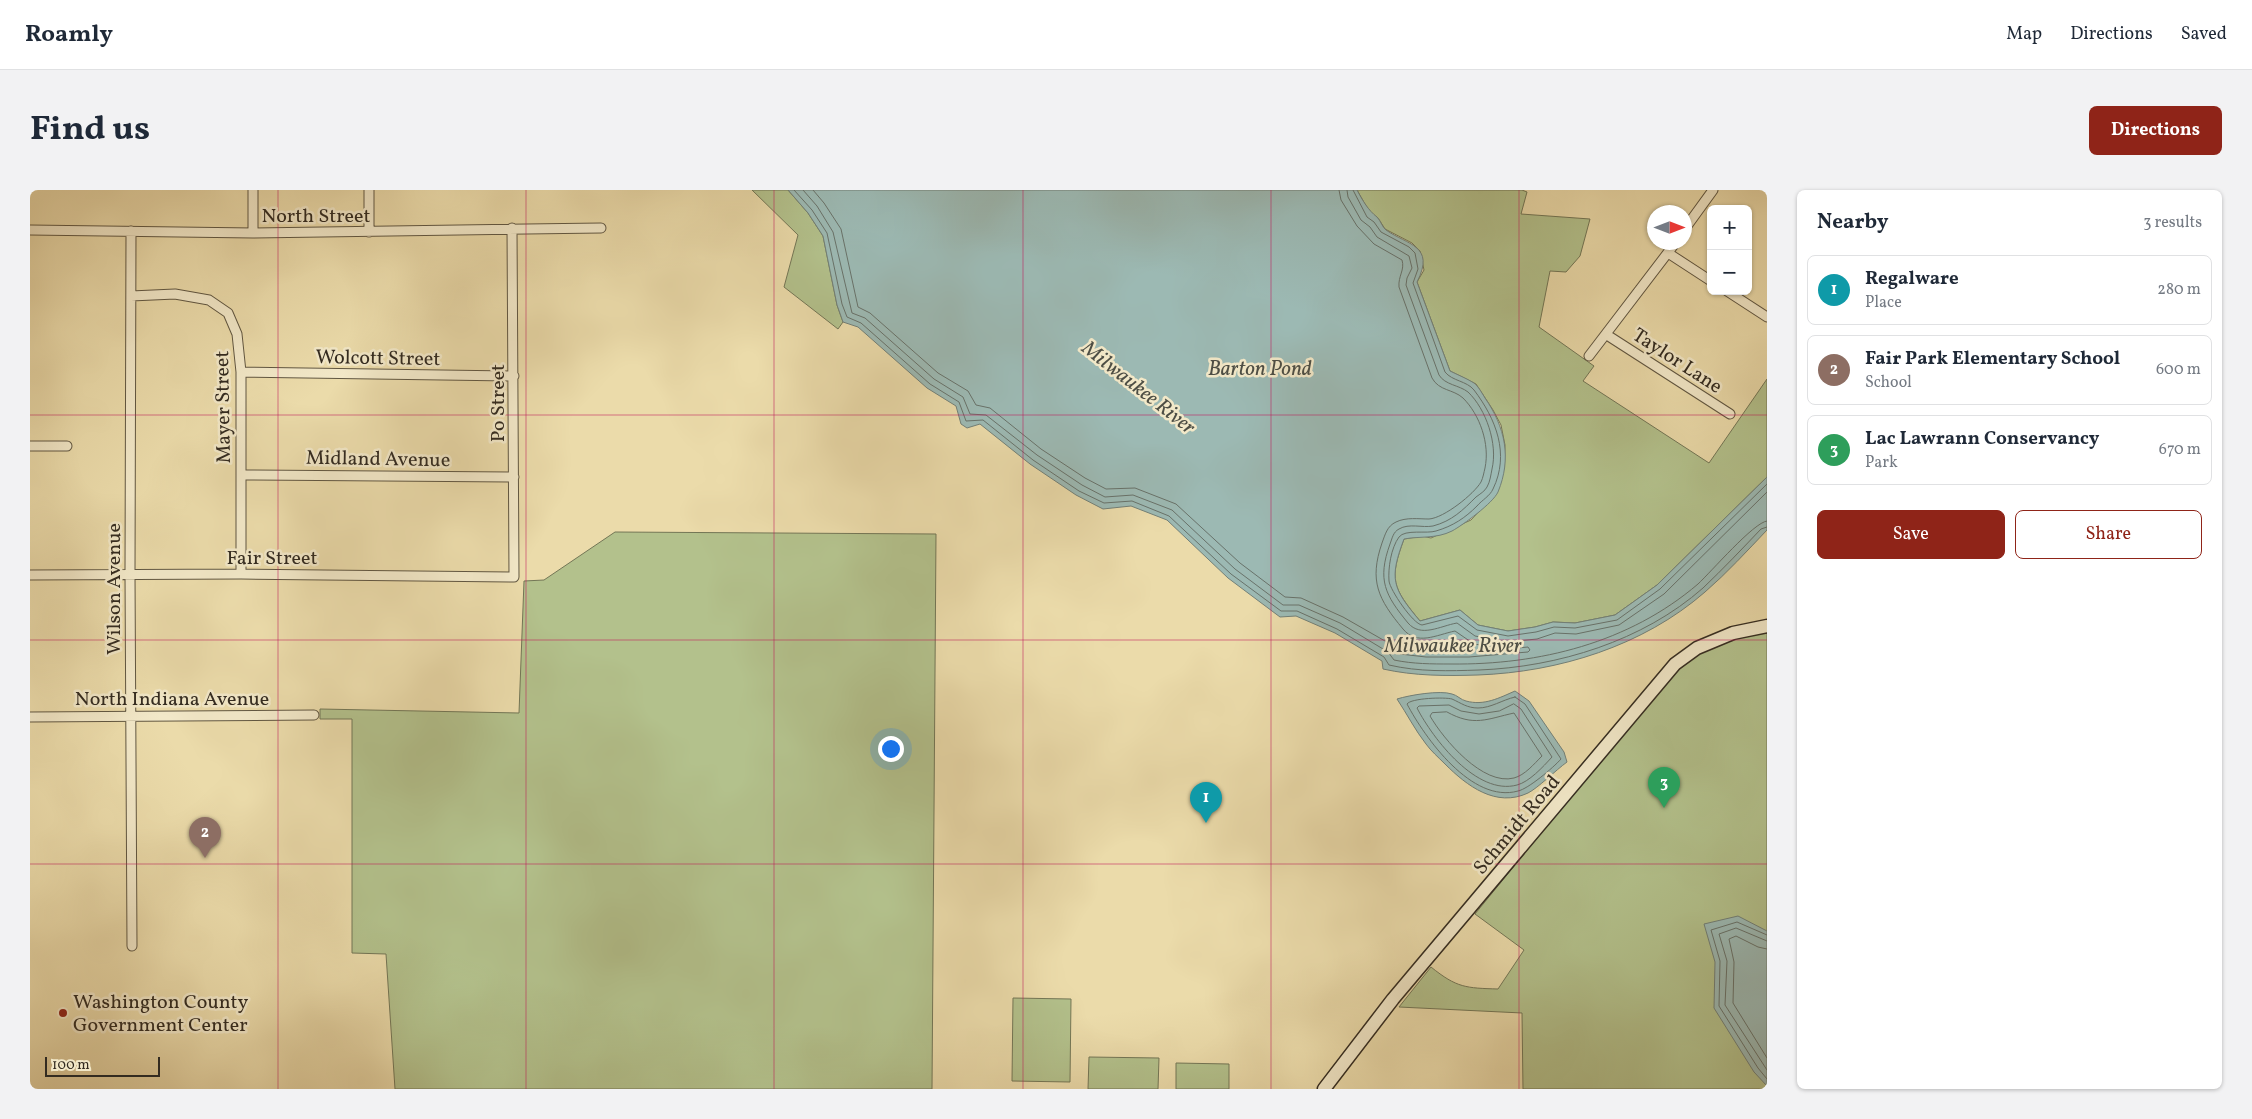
<!DOCTYPE html>
<meta charset="utf-8">
<style>
:root{--surface:#fff;--page:#f2f2f3;--text:#1f2937;--muted:#747a83;--line:#e0e1e3;--accent:#8f2418}
body{margin:0;font-family:Vollkorn,serif;background:var(--page);color:var(--text)}
.controls{position:absolute;right:15px;top:15px;display:grid;overflow:hidden;border-radius:8px;box-shadow:0 1px 4px #0004}
.controls button{width:45px;height:45px;display:grid;place-items:center;padding:0;border:0;border-bottom:1px solid var(--line);background:var(--surface);color:var(--text);font:25px sans-serif}
.compass{position:absolute;left:1617px;top:15px;width:45px;height:45px;border-radius:50%;background:var(--surface);box-shadow:0 1px 4px #0004;rotate:90deg}
.scale{position:absolute;left:15px;bottom:12px;width:115px;box-sizing:border-box;padding-left:5px;border:2px solid #332b20;border-top:0;font-size:14px;line-height:18px;white-space:nowrap;color:#332b20;-webkit-text-stroke:4px #f2e8c8;paint-order:stroke}
.you{position:absolute;left:860px;top:558px;width:18px;height:18px;margin:-12px;border:4px solid #fff;border-radius:50%;background:#1a73e8;box-shadow:0 0 0 8px #1a73e833}
.badge{display:grid;place-items:center;width:32px;height:32px;border-radius:50%;background:var(--accent);color:#fff;font-size:16px;font-weight:700}
.pin{position:absolute;translate:-50% -41px;filter:drop-shadow(0 1px 2px #0008)}
.pin::after{content:'';position:absolute;top:26px;width:18px;height:15px;background:inherit;clip-path:polygon(0 0,100% 0,50% 100%)}
.list{margin:0;padding:0;list-style:none}
h2{display:flex;justify-content:space-between;align-items:center;height:65px;margin:0;padding:0 20px;font-size:21px}
h2 small{font-size:16px;font-weight:400;color:var(--muted)}
.list li{display:grid;grid-template-columns:32px 1fr auto;gap:15px;align-items:center;box-sizing:border-box;height:70px;margin:0 10px 10px;padding:0 10px;border:1px solid var(--line);border-radius:8px}
.list b{display:block;font-size:19px;white-space:nowrap}
.list p{margin:0;font-size:16px;white-space:nowrap;color:var(--muted)}
.list em{font-size:16px;font-style:normal;color:var(--muted)}
.actions{display:flex;gap:10px;padding:15px 20px}
.actions a{flex:1;padding:11px 0;border:1px solid var(--accent);border-radius:8px;text-align:center;font-size:18px;color:var(--accent)}
.actions .main{background:var(--accent);color:#fff}
.map{position:relative;flex:none;width:1737px;height:899px;overflow:hidden;border-radius:8px}
header{display:flex;align-items:center;gap:30px;box-sizing:border-box;height:70px;padding:0 25px;background:var(--surface);border-bottom:1px solid var(--line)}
header strong{font-size:24px}
nav{display:flex;gap:28px;margin-inline-start:auto;font-size:18px}
.intro{display:flex;align-items:center;justify-content:space-between;box-sizing:border-box;height:120px;padding:0 30px}
h1{margin:0;font-size:35px}
.button{padding:12px 22px;border-radius:8px;background:var(--accent);color:#fff;font-size:18px;font-weight:700}
main{display:flex;gap:30px;padding:0 30px}
aside{flex:1;background:var(--surface);border-radius:8px;box-shadow:0 1px 4px #0004}
.map>svg:first-child{display:block}
.green{fill:#b3c18c;stroke:#737656}
.water{fill:#9cb9b3;stroke:#728078}
.lines{fill:none;stroke-linecap:round;stroke-linejoin:round}
.shore{stroke:#68726a;stroke-width:1}
.street-casing{stroke:#615742;stroke-width:11}
.secondary-casing{stroke:#332b20;stroke-width:15}
.street{stroke:#f2e8c8;stroke-width:9}
.secondary{stroke:#f2e8c8;stroke-width:12}
.grid{fill:none;stroke:#c2185b;stroke-width:1;stroke-opacity:0.55}
.poi-dot{fill:#8f2418;stroke:#f2e8c8;stroke-width:2}
.labels{text-anchor:middle;stroke-width:5;stroke-linejoin:round;paint-order:stroke}
.street-label{font-size:20px;fill:#332b20;stroke:#f2e8c8}
.poi-label{font-size:20px;fill:#332b20;stroke:#f2e8c8;text-anchor:start}
.water-label{font-size:21px;font-style:italic;fill:#4d4e45;stroke:#f2e8c8}
</style>
<header>
<strong>Roamly</strong>
<nav><a>Map</a><a>Directions</a><a>Saved</a></nav>
</header>
<div class="intro"><h1>Find us</h1><a class="button">Directions</a></div>
<main>
<div class="map">
<svg width="1737" height="899" viewBox="0 0 1737 899">
<rect width="100%" height="100%" fill="#ebdbaa"/>
<filter id="stains"><feTurbulence type="fractalNoise" baseFrequency=".004" numOctaves="4"/><feColorMatrix values="0 0 0 0 .2 0 0 0 0 .09 0 0 0 0 .02 0 0 0 .5 -.17"/></filter>
<radialGradient id="worn" r=".72"><stop offset=".6" stop-color="#630" stop-opacity="0"/><stop offset="1" stop-color="#630" stop-opacity=".3"/></radialGradient>
<!-- green -->
<path class="green" d="M722 0H758L778 23 793 46 807 115 813 132 808 139 754 97 768 45Z
M1327 0H1492L1497 2 1491 24 1560 29 1550 66 1536 82 1520 81 1509 137 1564 176 1553 191 1679 273 1737 189V287L1627 395 1585 425 1545 433 1523 432 1505 437 1478 441 1448 435 1430 420 1390 431C1362 397 1359 390 1374 349L1392 346 1401 348 1441 330 1452 318 1474 279 1475 255 1471 235 1463 220 1446 194 1420 181 1387 92 1394 80 1390 61 1382 53 1355 39 1348 28 1341 25Z
M585 342 906 344 902 899H365L356 764 322 763V529H290V519L489 523 494 391 514 390Z
M1737 443V899H1493L1492 823 1369 817 1401 777C1427 798 1436 798 1468 799L1494 760 1445 724 1618 512C1646 483 1662 461 1702 448 1712 444 1726 445 1737 443Z
M983 808 1041 809 1040 892 982 891Z
M1059 867 1129 868 1128 899H1058Z
M1146 873 1199 874V899H1146Z"/>
<!-- water -->
<path class="water" d="M758 0H1327C1333 11 1338 20 1347 27 1351 31 1352 37 1356 40 1377 55 1406 55 1387 92L1420 181C1428 185 1436 188 1444 193 1448 196 1452 203 1455 208 1475 237 1482 268 1468 302 1463 313 1433 335 1422 341 1406 349 1390 346 1374 349 1359 389 1362 398 1390 431L1430 420 1448 435 1478 441 1505 437 1523 432 1545 433 1585 425 1627 395 1737 287V340C1717 361 1697 383 1675 402 1613 456 1529 482 1448 485 1416 486 1384 486 1353 479L1352 471 1305 443 1266 426 1250 427 1198 388 1137 330 1101 316 1073 319 1046 305 1000 274 950 234 937 238 931 234 926 216 897 198 828 137 813 132 807 115 793 46 778 23Z
M1485 501 1499 511 1534 562 1537 572C1526 580 1508 598 1498 603 1466 618 1437 596 1415 574 1408 567 1401 561 1396 554 1385 540 1377 524 1367 509 1380 505 1410 500 1422 504 1427 505 1431 510 1436 511 1454 516 1469 508 1485 501Z
M1708 726 1737 741V896L1724 882 1684 818 1685 772 1674 734Z"/>
<g class="lines">
<!-- shore -->
<path class="shore" d="M764 0 782 20 797 43 812 114 817 127 831 133 900 194 929 212 936 231 953 230 1003 270 1049 301 1074 313 1102 311 1139 326 1201 384 1251 421H1267L1307 439 1354 467 1359 475C1389 482 1419 481 1449 480 1528 477 1613 451 1673 398 1693 379 1712 359 1731 339L1737 337
M773 0 787 16 803 42 822 123 835 128 904 189 933 207 940 224 956 225 1007 265 1052 295 1075 307 1103 305 1142 320 1205 379 1253 415H1269L1310 433 1358 462 1364 470C1383 474 1402 474 1421 474 1509 475 1599 453 1668 394 1681 382 1724 332 1737 331
M783 0 794 13 811 39 828 117 840 123 908 183 938 201 946 215 960 218 1011 259 1055 288 1076 299 1105 298 1146 314 1210 373 1255 407 1271 408 1313 427 1362 455 1370 464 1396 467H1439L1498 462 1500 460 1498 457 1477 459 1444 454 1425 441C1406 445 1387 456 1373 439 1348 409 1339 391 1352 353 1355 345 1357 336 1366 332 1376 327 1389 329 1399 329 1414 328 1444 304 1451 292 1453 288 1454 282 1455 278 1460 254 1450 225 1433 208 1423 199 1409 201 1402 188L1369 97C1368 86 1375 80 1372 70L1344 54 1327 36 1311 10 1309 0
M1317 0 1318 7 1331 30 1340 37 1347 47 1379 66 1382 78 1377 88 1376 95 1409 185C1415 195 1429 195 1438 202 1456 219 1468 254 1462 279 1461 284 1460 292 1457 297 1455 301 1450 304 1446 307 1433 320 1422 331 1403 336 1392 338 1379 333 1369 339 1363 342 1362 349 1360 354 1347 390 1355 405 1378 433 1391 448 1410 436 1427 433L1445 446 1477 452 1507 449 1525 443 1546 444 1589 435 1634 404 1737 302
M1323 0 1337 27 1344 32 1351 42 1379 57 1385 63 1388 79 1383 93 1415 182C1422 191 1437 191 1444 200 1466 229 1480 264 1463 299 1460 306 1452 310 1447 316 1435 328 1423 336 1406 341 1397 344 1375 339 1369 347 1361 358 1358 378 1359 391 1360 400 1383 434 1392 435L1428 426 1447 440 1478 446 1506 442 1524 437 1545 438 1587 430 1630 399 1737 294
M1485 507 1495 514 1531 569C1523 578 1498 599 1488 601 1442 614 1395 548 1377 514 1381 508 1415 507 1422 509 1431 513 1437 518 1448 518 1461 518 1472 510 1485 507Z
M1484 514 1491 519 1522 567C1513 577 1499 592 1487 595 1447 606 1403 549 1387 518L1389 516 1419 515 1431 521 1449 524 1469 521Z
M1417 522C1444 537 1457 529 1484 523L1512 566C1504 574 1495 585 1484 588 1453 596 1414 550 1400 526L1402 523Z
M1737 745 1707 732 1681 740 1690 771 1689 816 1728 878 1737 889
M1737 751 1706 738 1689 744 1697 771 1695 815 1737 880
M1737 759 1728 757 1706 746 1699 749 1704 772 1703 813 1737 868"/>
<!-- street casing -->
<g class="street-casing">
<path id="street" d="M223 0V43
M339 0V42
M0 40 223 43 571 38
M1654 40 1683 0
M101 41 100 384 102 756
M1638 63 1681 91
M1697 101 1737 127
M101 106 145 104 179 110 198 123 207 144 211 182V384
M1577 145 1700 224
M1559 166 1646 52
M211 182 484 186
M0 256H37
M211 285 484 287
M0 385 211 384 484 387 482 38
M0 527 284 525"/>
</g>
<!-- secondary casing -->
<g class="secondary-casing">
<path id="secondary" d="M1294 899 1363 809 1645 474 1667 458 1703 443 1737 436"/>
</g>
<!-- street -->
<use href="#street" class="street"/>
<!-- secondary -->
<use href="#secondary" class="secondary"/>
</g>
<!-- grid -->
<path class="grid" d="M248 0V899M496 0V899M744 0V899M993 0V899M1241 0V899M1489 0V899M0 225H1737M0 450H1737M0 674H1737"/>
<!-- markers -->
<circle class="poi-dot" cx="33" cy="823" r="5"/>
<g class="labels">
<!-- street labels -->
<g class="street-label">
<text x="286" y="32">North Street</text>
<text transform="translate(348 167) rotate(1)" y="7">Wolcott Street</text>
<text transform="translate(1648 170) rotate(33)" y="7">Taylor Lane</text>
<text transform="translate(467 213) rotate(-90)" y="7">Po Street</text>
<text transform="translate(192 217) rotate(-91)" y="7">Mayer Street</text>
<text transform="translate(348 268) rotate(1)" y="7">Midland Avenue</text>
<text x="242" y="374">Fair Street</text>
<text transform="translate(83 399) rotate(-90)" y="7">Wilson Avenue</text>
<text x="142" y="515">North Indiana Avenue</text>
<text transform="translate(1486 634) rotate(-50)" y="7">Schmidt Road</text>
</g>
<!-- poi labels -->
<g class="poi-label">
<text x="43" y="818">Washington County<tspan x="43" dy="23">Government Center</tspan></text>
</g>
<!-- water labels -->
<g class="water-label">
<text x="1230" y="185">Barton Pond</text>
<text transform="translate(1109 197) rotate(38)" y="7">Milwaukee River</text>
<text x="1423" y="462">Milwaukee River</text>
</g>
</g>
<rect width="100%" height="100%" filter="url(#stains)"/>
<rect width="100%" height="100%" fill="url(#worn)"/>
</svg>
<div class="controls">
<button>+</button>
<button>−</button>
</div>
<svg class="compass" viewBox="-18 -18 36 36"><path d="M0-13l5 13h-10z" fill="#e53935"/><path d="M0 13l5-13h-10z" fill="#747a83"/></svg>
<div class="scale">100 m</div>
<div class="you"></div>
<div class="pin badge" style="left:1176px;top:633px;background:#0f9aa8">1</div>
<div class="pin badge" style="left:175px;top:668px;background:#8d6e63">2</div>
<div class="pin badge" style="left:1634px;top:618px;background:#2e9e5b">3</div>
</div>
<aside>
<h2>Nearby<small>3 results</small></h2>
<ul class="list">
<li><span class="badge" style="background:#0f9aa8">1</span><div><b>Regalware</b><p>Place</p></div><em>280 m</em></li>
<li><span class="badge" style="background:#8d6e63">2</span><div><b>Fair Park Elementary School</b><p>School</p></div><em>600 m</em></li>
<li><span class="badge" style="background:#2e9e5b">3</span><div><b>Lac Lawrann Conservancy</b><p>Park</p></div><em>670 m</em></li>
</ul>
<div class="actions"><a class="main">Save</a><a>Share</a></div>
</aside>
</main>
